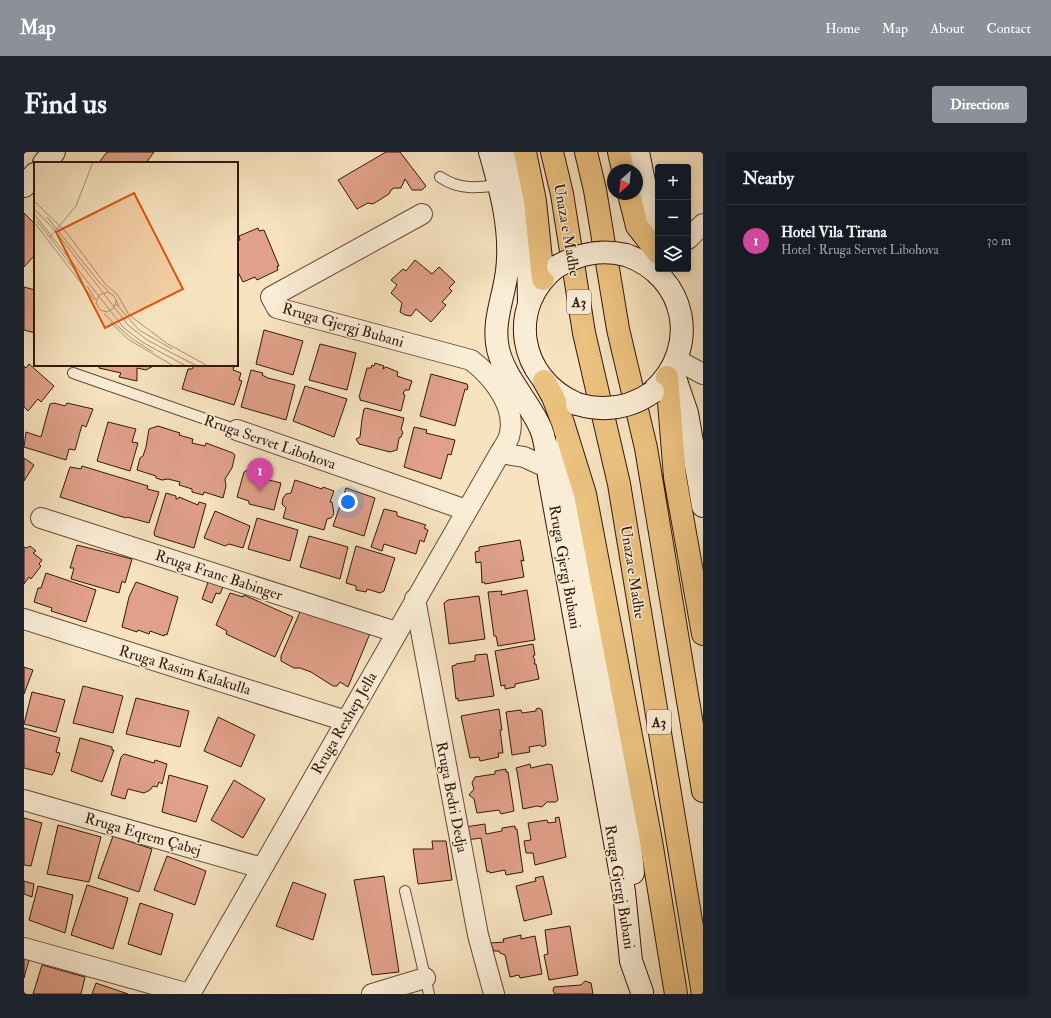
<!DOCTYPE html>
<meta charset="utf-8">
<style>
:root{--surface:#171b24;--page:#20242c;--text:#f1f3f6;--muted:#9ea1a6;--line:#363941;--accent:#8c9099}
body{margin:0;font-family:"IM FELL Double Pica",serif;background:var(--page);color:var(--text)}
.controls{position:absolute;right:12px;top:12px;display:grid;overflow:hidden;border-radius:4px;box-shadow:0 2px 10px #0003}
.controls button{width:36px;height:36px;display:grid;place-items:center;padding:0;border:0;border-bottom:1px solid var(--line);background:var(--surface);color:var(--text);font:20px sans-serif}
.compass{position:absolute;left:583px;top:12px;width:36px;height:36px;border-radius:50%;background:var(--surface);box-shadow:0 2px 10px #0003;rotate:207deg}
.you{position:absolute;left:324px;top:350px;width:14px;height:14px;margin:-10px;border:3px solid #fff;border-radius:50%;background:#1a73e8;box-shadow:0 0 0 6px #1a73e833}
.badge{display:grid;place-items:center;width:26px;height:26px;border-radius:50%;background:var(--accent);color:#fff;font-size:13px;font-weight:700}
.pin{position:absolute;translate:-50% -33px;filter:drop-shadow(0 1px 2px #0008)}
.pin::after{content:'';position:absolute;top:21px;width:14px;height:12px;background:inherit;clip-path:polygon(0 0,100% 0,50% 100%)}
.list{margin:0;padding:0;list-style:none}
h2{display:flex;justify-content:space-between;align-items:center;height:52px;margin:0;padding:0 16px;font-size:17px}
h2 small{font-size:13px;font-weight:400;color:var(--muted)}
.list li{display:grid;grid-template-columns:26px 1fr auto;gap:12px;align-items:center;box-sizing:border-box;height:72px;padding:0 16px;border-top:1px solid var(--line)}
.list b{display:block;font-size:15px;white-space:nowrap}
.list p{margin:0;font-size:13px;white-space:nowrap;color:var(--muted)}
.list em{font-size:13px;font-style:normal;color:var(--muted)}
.icon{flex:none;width:22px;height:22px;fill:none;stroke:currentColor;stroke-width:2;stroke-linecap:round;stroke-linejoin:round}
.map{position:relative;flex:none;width:679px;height:842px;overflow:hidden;border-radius:4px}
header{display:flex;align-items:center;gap:24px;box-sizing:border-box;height:56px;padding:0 20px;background:var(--accent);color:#fff}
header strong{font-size:19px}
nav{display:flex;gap:22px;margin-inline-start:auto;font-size:14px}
.intro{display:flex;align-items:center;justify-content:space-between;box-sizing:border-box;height:96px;padding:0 24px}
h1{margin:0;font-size:28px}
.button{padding:10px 18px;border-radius:4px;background:var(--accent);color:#fff;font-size:14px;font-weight:700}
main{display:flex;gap:24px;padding:0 24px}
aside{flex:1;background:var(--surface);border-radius:4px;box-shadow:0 2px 10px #0003}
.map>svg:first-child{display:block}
.building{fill:#e0a08a;stroke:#34170a}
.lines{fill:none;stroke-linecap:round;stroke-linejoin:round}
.lane-casing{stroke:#654a38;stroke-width:12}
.street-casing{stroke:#654a38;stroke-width:22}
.secondary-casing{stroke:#34170a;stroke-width:24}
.highway-casing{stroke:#34170a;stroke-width:24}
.lane{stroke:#faedd6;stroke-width:10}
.street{stroke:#faedd6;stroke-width:20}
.secondary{stroke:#faedd6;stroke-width:22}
.highway{stroke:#ecc280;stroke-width:22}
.secondary-bridge-casing{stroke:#34170a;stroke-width:24;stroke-linecap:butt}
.secondary-bridge{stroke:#faedd6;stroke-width:22}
.labels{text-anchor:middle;stroke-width:3;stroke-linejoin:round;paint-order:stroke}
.shield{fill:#faedd6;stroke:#6f5747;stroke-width:1}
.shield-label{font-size:14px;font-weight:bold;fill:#34170a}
.street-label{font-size:15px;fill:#34170a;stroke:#faedd6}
.inset-road{fill:none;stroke:#a99177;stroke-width:1}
.view{fill:#df560c;fill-opacity:0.15;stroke:#df560c;stroke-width:2}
.inset-edge{fill:none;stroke:#34170a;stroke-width:2}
</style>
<header>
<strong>Map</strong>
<nav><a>Home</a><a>Map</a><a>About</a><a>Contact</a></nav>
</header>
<div class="intro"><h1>Find us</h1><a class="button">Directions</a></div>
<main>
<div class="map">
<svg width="679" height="842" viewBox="0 0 679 842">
<rect width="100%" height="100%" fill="#f7e3c0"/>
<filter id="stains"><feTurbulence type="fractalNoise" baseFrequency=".005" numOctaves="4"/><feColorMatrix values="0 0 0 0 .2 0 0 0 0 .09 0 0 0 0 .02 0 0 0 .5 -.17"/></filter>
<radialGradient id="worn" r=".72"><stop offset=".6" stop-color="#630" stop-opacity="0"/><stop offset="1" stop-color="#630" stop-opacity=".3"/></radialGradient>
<!-- building -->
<path class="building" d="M83 0H130L122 11H78L76 9Z
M362 0H376L402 34 398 38H388L381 27 377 36H370L367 38 365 42 349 52 344 51 333 57 314 28Z
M0 61 11 72V103L0 115Z
M234 76 235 79 240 78 255 114H253L254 118 233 128 231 125 219 130 213 118V89L216 88 215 84Z
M391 108 408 122 415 115 431 130 425 136 428 139 418 150 422 153 407 170 392 157 387 164 381 163 376 160 378 151 367 141 373 133 367 128 379 117 382 119Z
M0 135 11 138V181L0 178Z
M240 178 279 189 269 223 232 212Z
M296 192 332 201 323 238 285 228Z
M351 211 360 214 359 217 362 215 374 220 373 224 388 229 385 238H381L379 242 381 243 377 259 336 248V245H335L343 216H347L348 213 350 214Z
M5 212 30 234 17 250 14 247 4 259 0 255V214L2 216Z
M76 213H131L122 218 113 216V229L95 225 97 221 75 216Z
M170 213H202L210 215 209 218 217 221 215 228 218 229 210 253 158 237 164 217H168Z
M227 218 239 221 238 223 244 226 271 233 262 268 217 255Z
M407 222 443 232 444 235 443 238 441 237 431 274 396 264Z
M281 234 323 247 310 285 269 269Z
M30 251 41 254 43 251 69 257 62 275 58 273 51 298 45 297 42 308 0 295 2 280 17 285 26 252Z
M342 256 380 266 377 278 379 280 377 285 375 286 373 298 366 300 335 292 332 287 336 285 338 267 340 257Z
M84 270 112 277 108 290 114 291 106 319 73 309Z
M134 274 156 281 155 283 169 287 168 291 181 294 182 291 209 301 211 303 208 316 201 327 202 334 199 346 180 340 179 343 168 340V337L155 333 156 330 144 327 138 328 132 326V324L113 318 116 306 119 304 122 295 125 277Z
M390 275 403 278 402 281 431 288 427 303 424 302 417 327 380 315Z
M0 306 10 313 0 329Z
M58 314 124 334 123 337 135 340 125 371 103 365 102 366 36 345 46 315 57 317Z
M223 318 238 322 237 326 257 331 250 358 225 352V349L213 345 220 320Z
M271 328 298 337 299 335 310 339 306 350H308L310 362 307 366 303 367 300 378 259 366 262 356 258 352 259 346 262 342 267 341Z
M322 336 351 346 340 384 309 374Z
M142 341 152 344V347H154L155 345 174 353 175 350 182 352 170 396 131 384 130 381Z
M360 357 373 360V364L402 373 400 376 404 378 400 390 396 388 392 402 360 392 358 399 347 395Z
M191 359 226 374 219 396 205 392 201 394 180 386Z
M233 366 274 378 266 409 224 397Z
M285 384 324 395 316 427 276 415Z
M496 388 500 409 497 408 500 425 461 432 460 430 458 431 457 410 452 411 451 400 455 399V395Z
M53 393 108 407 101 431 98 429 95 441 47 427 50 416H46Z
M6 394 12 399 9 401 18 408 15 412 17 414 7 427 5 425 0 432V395L3 396Z
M332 394 371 406 360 439 356 441 343 437 342 440 332 438V434L322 431Z
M22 421 72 438 62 470 27 459 28 456 10 450 14 436H17Z
M112 430 154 445 143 483 141 482 140 484 126 479 125 482 114 478 113 480 98 475 105 445Z
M184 430 199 435 196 442 192 441 188 451 178 447Z
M503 438 511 488 474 494 472 484H470L464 440 478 439 477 443Z
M206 441 219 445 220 443 269 465 251 505 202 482 203 479 192 473Z
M455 444 461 487 425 492 420 451 424 448Z
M279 453 347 479 324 535 316 530 313 534H309L287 520 276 516H270L257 509V504Z
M509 492 511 503 509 504 511 509 510 512H512L515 527 491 532V535L481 537V533L477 534 471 499Z
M463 502 470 544 434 549V546L432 547 428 514 432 513V512L451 509V503Z
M0 515 9 518 0 542Z
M59 534 99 544 89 581 49 571Z
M8 540 41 548 32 580 0 572Z
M112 546 165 559 156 595 102 582Z
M515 556 518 558 519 567 522 593 518 595 517 593 505 595 506 600 488 603 482 560 497 558 498 561 512 559V557Z
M475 557 478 578H476L479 601H474L475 605 456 609 455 605 446 606 437 564Z
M194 565 231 583 217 615 180 599Z
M0 576 36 586 32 600 36 601 30 620 28 623 0 616Z
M56 586 88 595V598H90L78 630 47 619Z
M100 602 130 611 131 608 143 612 138 632 135 630 133 635 129 634 126 638 120 641 104 637 101 647 87 643 97 605Z
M506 612 507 616 524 612 528 613 534 648 532 650H523L518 655 513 654 499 657 493 619 492 616Z
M482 617V620H484L490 659 477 662 475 658 453 661 450 647 445 643 450 637 448 631 451 625 471 622V619Z
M145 623 184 634 172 670 138 660Z
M210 628 241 647 219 686 187 668Z
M535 665 542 705 511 713 509 701H502L500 689 507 688 504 671 523 668 524 671 532 670 531 666Z
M0 666 18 671 7 714 0 713Z
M461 672 462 682 478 679V676L491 674V677H493L499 720 482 723 481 718 466 721 465 719 463 720 457 686 442 688 441 675Z
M34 673 77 685 65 730 23 722Z
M89 684 128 697 115 740 74 726Z
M408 689H422L428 728 394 732 389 697H409Z
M143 704 182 719 171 753 130 738Z
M360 724 375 820 348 823 330 728Z
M519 724 528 762 500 769 492 734 512 729 511 726Z
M0 729 10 732 8 745 0 742Z
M269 730 302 742 289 788 252 774Z
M63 733 104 746 89 797 47 783Z
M14 734 49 743 41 781 5 768Z
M116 751 149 762 137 803 104 792Z
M546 774 554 823 525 828 520 803 524 802 521 778Z
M497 783V787L511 784 518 822 496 826 495 823 486 825 481 803 476 801 475 799H470L466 791 480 790 479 787Z
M0 806 5 808 0 826Z
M18 813 61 825 57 842H9Z
M561 829 567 831 569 842H531L529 839 530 835 557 833Z
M72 831 104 842H68Z"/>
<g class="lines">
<!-- lane casing -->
<g class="lane-casing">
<path id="lane" d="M416 25C435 38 453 36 475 33
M49 221 213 278
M381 739 405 842"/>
</g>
<!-- street casing -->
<g class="street-casing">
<path id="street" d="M398 62 247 145 253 156 447 208C468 224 494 255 485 285 483 290 479 296 476 301
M664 87 679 72
M653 208 679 222
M213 278 442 358
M17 366 372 480
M391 447 454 783 470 842
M0 467 322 569
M0 648 238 716
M0 796 165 842
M166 842 476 301 500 305 524 316
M348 842 401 826"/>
</g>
<!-- secondary casing -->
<g class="secondary-casing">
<path id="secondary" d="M466 0C477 38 488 79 483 119 480 145 468 170 474 197 481 227 505 249 517 277 523 292 523 308 525 324L600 740 607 809 618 840
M484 0 492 32 504 99 505 151
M614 0 634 99
M20 11 30 0
M0 34 11 22
M602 103C663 124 677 196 629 239
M533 114C482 154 494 227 553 252
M648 217 663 261 679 354
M543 286 541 320 590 595 605 680 609 721"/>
</g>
<!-- highway casing -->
<g class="highway-casing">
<path id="highway" d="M501 0 511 49 519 127
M528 0 538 42 560 181 595 332 679 842
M562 0 571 38 594 177 622 296 679 639
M595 0 599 18
M605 42 613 74 634 101
M643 225 651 325 679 482
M520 229 529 245 539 271 561 342 627 689 652 842"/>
</g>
<!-- lane -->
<use href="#lane" class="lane"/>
<!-- street -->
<use href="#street" class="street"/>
<!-- secondary -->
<use href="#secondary" class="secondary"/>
<!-- highway -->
<use href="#highway" class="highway"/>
<!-- secondary-bridge casing -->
<g class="secondary-bridge-casing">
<path id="secondary-bridge" d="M534 114C556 101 577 97 602 103
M553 252C580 260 606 256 629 240"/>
</g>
<!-- secondary-bridge -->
<use href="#secondary-bridge" class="secondary-bridge"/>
</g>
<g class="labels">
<!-- shield labels -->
<g class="shield">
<rect x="543" y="138" width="24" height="24" rx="3"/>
<rect x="623" y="558" width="24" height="24" rx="3"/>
</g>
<g class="shield-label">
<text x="555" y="155">A3</text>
<text x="635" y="575">A3</text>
</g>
<!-- street labels -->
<g class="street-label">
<text transform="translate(543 78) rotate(80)" y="5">Unaza e Madhe</text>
<text transform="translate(319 173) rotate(16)" y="5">Rruga Gjergj Bubani</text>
<text transform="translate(246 290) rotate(19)" y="5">Rruga Servet Libohova</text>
<text transform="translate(541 415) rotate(80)" y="5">Rruga Gjergj Bubani</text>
<text transform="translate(609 420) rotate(81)" y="5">Unaza e Madhe</text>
<text transform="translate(195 423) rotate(18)" y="5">Rruga Franc Babinger</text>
<text transform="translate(161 518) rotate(17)" y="5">Rruga Rasim Kalakulla</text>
<text transform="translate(320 571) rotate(-60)" y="5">Rruga Rexhep Jella</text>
<text transform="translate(428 645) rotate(79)" y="5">Rruga Bedri Dedja</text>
<text transform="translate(119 682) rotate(16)" y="5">Rruga Eqrem Çabej</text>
<text transform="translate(596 735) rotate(81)" y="5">Rruga Gjergj Bubani</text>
</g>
</g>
<!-- overview -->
<g transform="translate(10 10)">
<rect width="204" height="204" fill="#f7e3c0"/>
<path class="inset-road" d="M0 39 32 70 72 123 83 132 95 153 135 183M0 47 18 65 94 163 113 178 163 204M0 52 90 166 108 180 152 204M13 55 65 120 76 131M3 59 47 116M0 60 60 138M16 75 42 44 59 0M53 124 62 138M82 139 80 146 73 150 66 148 62 141 65 133 74 130 80 134 85 144M82 142 105 168 138 187M70 152 97 176 119 190M76 160 95 178 140 204M134 182 174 204"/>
<path class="view" d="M100 31 149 127 71 166 22 70Z"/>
<rect width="204" height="204" class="inset-edge"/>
</g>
<rect width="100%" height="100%" filter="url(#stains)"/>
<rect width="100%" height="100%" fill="url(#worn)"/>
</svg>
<div class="controls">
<button>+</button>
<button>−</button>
<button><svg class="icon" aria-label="layers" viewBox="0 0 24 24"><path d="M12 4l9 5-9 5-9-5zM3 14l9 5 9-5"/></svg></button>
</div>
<svg class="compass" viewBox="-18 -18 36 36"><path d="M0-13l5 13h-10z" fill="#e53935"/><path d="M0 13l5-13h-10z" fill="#9ea1a6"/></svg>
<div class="you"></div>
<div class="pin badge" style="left:236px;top:339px;background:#d1479c">1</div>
</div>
<aside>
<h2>Nearby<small></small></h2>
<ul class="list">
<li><span class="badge" style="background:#d1479c">1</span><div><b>Hotel Vila Tirana</b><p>Hotel · Rruga Servet Libohova</p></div><em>30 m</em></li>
</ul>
</aside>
</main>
